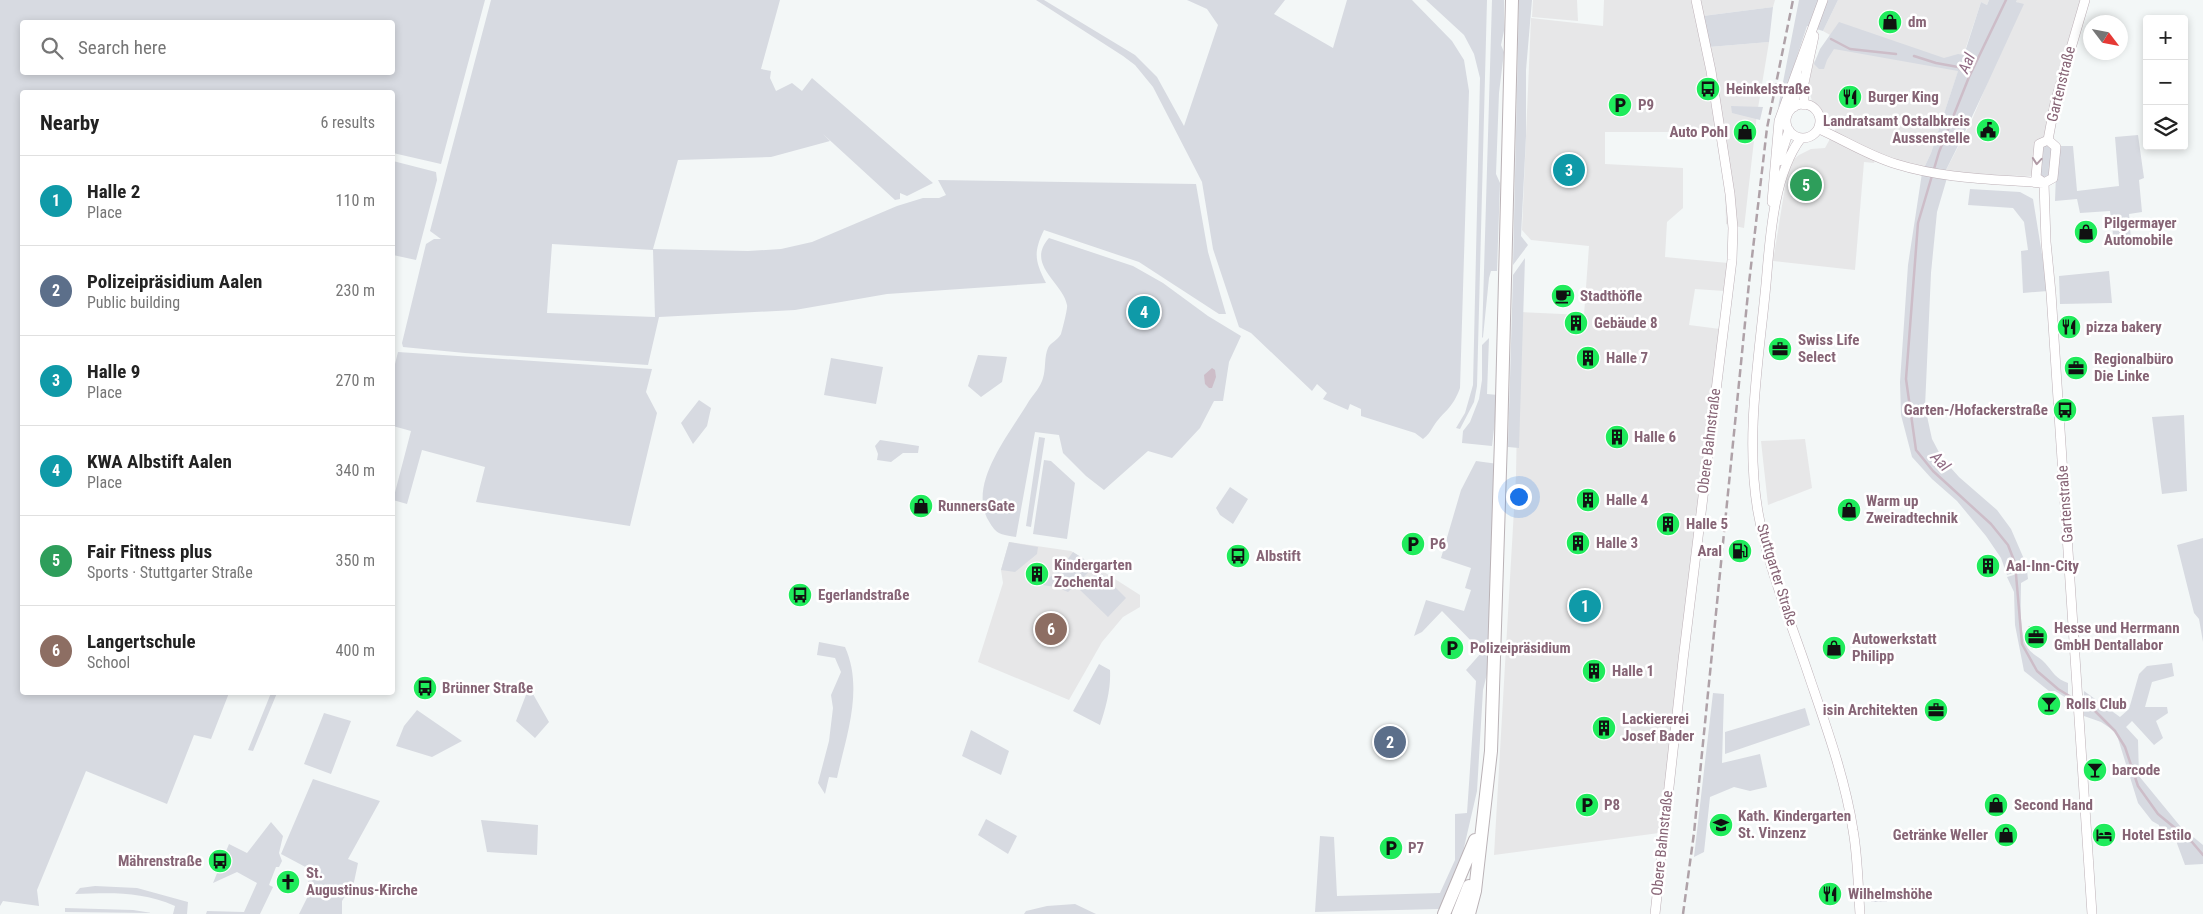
<!DOCTYPE html>
<meta charset="utf-8">
<style>
:root{--surface:#fff;--page:#f6f6f6;--text:#222;--muted:#767676;--line:#e0e0e0;--accent:#ea580c}
body{margin:0;font-family:"Roboto Condensed",sans-serif;background:var(--page);color:var(--text)}
.controls{position:absolute;right:15px;top:15px;display:grid;overflow:hidden;border-radius:5px;box-shadow:0 2px 8px #0003}
.controls button{width:45px;height:45px;display:grid;place-items:center;padding:0;border:0;border-bottom:1px solid var(--line);background:var(--surface);color:var(--text);font:25px sans-serif}
.compass{position:absolute;left:2083px;top:15px;width:45px;height:45px;border-radius:50%;background:var(--surface);box-shadow:0 2px 8px #0003;rotate:122deg}
.you{position:absolute;left:1518px;top:496px;width:18px;height:18px;margin:-12px;border:4px solid #fff;border-radius:50%;background:#1a73e8;box-shadow:0 0 0 8px #1a73e833}
.badge{display:grid;place-items:center;width:32px;height:32px;border-radius:50%;background:var(--accent);color:#fff;font-size:16px;font-weight:700}
.pin{position:absolute;translate:-50% -50%;border:2px solid #fff;box-shadow:0 1px 5px #0006}
.list{margin:0;padding:0;list-style:none}
h2{display:flex;justify-content:space-between;align-items:center;height:65px;margin:0;padding:0 20px;font-size:21px}
h2 small{font-size:16px;font-weight:400;color:var(--muted)}
.list li{display:grid;grid-template-columns:32px 1fr auto;gap:15px;align-items:center;box-sizing:border-box;height:90px;padding:0 20px;border-top:1px solid var(--line)}
.list b{display:block;font-size:19px;white-space:nowrap}
.list p{margin:0;font-size:16px;white-space:nowrap;color:var(--muted)}
.list em{font-size:16px;font-style:normal;color:var(--muted)}
.icon{flex:none;width:28px;height:28px;fill:none;stroke:currentColor;stroke-width:2;stroke-linecap:round;stroke-linejoin:round}
.map{position:relative;flex:none;width:2203px;height:914px;overflow:hidden}
.search{position:absolute;background:var(--surface);box-shadow:0 2px 8px #0003;left:20px;top:20px;width:375px;height:55px;display:flex;align-items:center;gap:12px;box-sizing:border-box;padding:0 18px;border-radius:5px;color:var(--muted);font-size:19px}
.panel{position:absolute;background:var(--surface);box-shadow:0 2px 8px #0003;left:20px;top:90px;width:375px;height:605px;border-radius:5px}
.map>svg:first-child{display:block}
.built{fill:#e7e7e8}
.green{fill:#d7dae1;fill-rule:evenodd}
.water{fill:#cdbdc8}
.lines{fill:none;stroke-linecap:round;stroke-linejoin:round}
.stream{stroke:#cdbdc8;stroke-width:2.5}
.secondary-casing{stroke:#bdb1b7;stroke-width:10}
.highway-casing{stroke:#bab2b6;stroke-width:14}
.secondary{stroke:#fff;stroke-width:9}
.highway{stroke:#fff;stroke-width:12}
.rail{stroke:#afa2a8;stroke-width:2.5;stroke-dasharray:8 4;stroke-linecap:butt}
.oneway{stroke:#b09aa5}
.labels{text-anchor:middle;stroke-width:5;stroke-linejoin:round;paint-order:stroke}
.poi-label{font-size:15px;font-weight:bold;fill:#866475;stroke:#fff;text-anchor:start}
.street-label{font-size:15px;fill:#866475;stroke:#fff}
.water-label{font-size:16px;font-style:italic;fill:#906a83;stroke:#fff}
</style>
<div class="map">
<svg width="2203" height="914" viewBox="0 0 2203 914">
<rect width="100%" height="100%" fill="#f3f7f7"/>
<!-- built -->
<path class="built" d="M1533 0H1577L1578 21 1532 17Z
M1604 0H1775L1773 7 1703 16 1709 47 1769 42 1757 114 1744 228 1726 224 1725 178 1717 125 1678 132H1605V164L1683 168V208L1667 222 1665 257 1728 263 1724 291 1695 289 1689 325 1720 329 1659 833 1494 855 1516 475 1519 312 1584 315 1589 246 1531 240 1522 230 1531 18 1603 26Z
M1838 0H1989L1987 5 1981 2 1931 153 1924 168 1875 160 1874 163 1864 162 1855 270 1773 261 1788 169 1792 161 1799 155 1811 149 1825 148 1836 128 1825 118 1819 107 1812 101 1808 87 1813 64 1830 35 1823 31Z
M2017 0H2083L2034 176 1969 175 1945 172 1971 122 1994 67 2023 5 2016 2Z
M1805 439 1812 488 1768 505 1761 441Z
M1009 542 1071 551 1140 595V607L1123 617 1102 642 1069 700 978 662 1003 583 1001 570Z"/>
<!-- green -->
<path class="green" d="M0 0H485L441 164 393 153 392 92H22V692L229 693 211 739 194 735 167 804 86 771 37 890 39 906 3 901 0 906ZM22 22H392V72H22Z
M491 0H780L761 69 771 71 770 78 776 91 792 83 802 91 812 78 933 183 907 196 900 193V199L895 200 823 134 830 141 771 157 678 160 653 249 748 251 781 249 812 242 897 206 923 198H939L946 195 938 180 1196 184 1208 252 1226 314H1219L1139 262 1044 230C1033 253 1035 261 1046 283L887 294 795 310 659 317 648 365 465 353 403 347 402 343 426 244 434 239H441L430 231ZM552 244 653 250 655 317 547 313Z
M1036 0H1044L1135 55 1157 77 1184 126 1218 25 1207 9 1187 0H1285L1274 14 1333 48 1347 0H1412L1452 41 1464 60 1469 91 1460 388C1452 410 1444 410 1433 427 1430 432 1428 435 1423 439L1415 433 1361 416V409L1350 404 1348 410 1323 399 1327 393 1317 384 1312 391 1251 333 1239 327 1213 249 1202 182 1153 87 1135 65 1123 56Z
M1426 0H1487L1477 386 1474 402 1460 429 1456 428 1465 413 1473 385 1480 78 1474 54 1464 35Z
M1492 0H1504V31L1501 45 1504 52 1499 93 1496 174 1500 183 1497 271H1491L1489 278 1483 337 1482 338Z
M1519 0H1532L1526 70V136L1521 236 1528 245 1513 265Z
M1799 0H1838L1823 31 1807 26 1784 96 1778 108 1775 123Z
M1989 0H2017L2016 2 2024 4C1998 60 1973 117 1945 172L1924 168 1931 153 1958 71 1834 49 1827 60 1824 69H1819L1814 64 1820 49 1839 22 1944 58 1958 54 1964 55 1981 2 1987 5Z
M1773 7 1769 42 1709 47 1703 16Z
M1731 106 1763 107 1760 120 1732 113Z
M2138 135 2144 178 2139 180 2142 212 2129 214 2131 240 2114 242 2110 211 2080 213 2077 199 2055 201 2057 146H2073L2077 191 2119 186 2115 137Z
M2047 142 2052 147 2050 177 2044 181 2039 176 2041 146Z
M393 161 436 172 437 180 416 260 393 255Z
M1922 173 1947 178 1937 212 1931 273 1925 407 1932 439 1942 458 1959 477 1997 510 2011 529 2027 566 2026 569 2007 575 2001 558 1986 536 1957 501 1932 479 1912 457 1901 415 1900 382 1908 265Z
M1970 189 2020 192 2033 199 2048 291 2023 293 2021 251 2028 250 2024 222 2013 208 1968 205Z
M1049 238 1133 266 1163 283 1208 316 1241 336 1229 362 1223 401H1214L1200 428 1172 458 1148 451 1104 490 1086 476 1063 453 1059 435 1035 432 1016 537C998 534 996 534 987 518 969 481 1011 432 1029 401 1034 394 1041 386 1043 378 1046 369 1044 357 1048 348 1050 343 1058 340 1061 334 1062 331 1068 308 1067 305 1063 282 1025 265 1049 238Z
M1525 258 1519 448 1508 447 1513 275Z
M2109 271 2112 303 2060 304 2059 276Z
M1489 338 1487 394 1498 395 1492 446 1462 443 1463 431 1470 422 1479 399 1482 380V345Z
M398 352 652 369 646 392 657 413 630 526 476 502 485 467 422 450 407 504 393 500 411 431 393 426V372Z
M978 355 1007 357 1002 382 981 397 968 386Z
M831 358 883 367 876 404 824 395Z
M699 400 711 408 707 426 693 444 681 423Z
M2184 415 2187 491 2162 494 2152 417Z
M1039 437 1045 438 1031 527 1026 526Z
M880 440 919 446 918 453H903L891 462 877 460 878 454 875 446Z
M1044 460 1051 461 1075 483 1067 539 1033 534Z
M1476 461 1498 464 1493 649 1483 690 1477 791 1460 865 1453 885 1439 909 1315 912 1320 836 1334 837 1337 896 1440 893 1455 860V814L1467 813 1476 681 1466 670 1482 652 1442 611 1422 632 1414 636 1426 600 1464 611 1471 590 1465 588 1471 568 1441 558 1461 490Z
M1230 487 1248 499 1233 524 1220 515 1216 508Z
M2203 538V642L2199 619 2194 613 2177 545Z
M1009 542 1038 547 1037 554 1015 572 1001 570Z
M1073 552 1095 566 1068 592 1056 587 1042 585 1065 563Z
M1099 571 1126 598 1108 617 1080 590Z
M2027 571 2028 579 2021 583C2021 600 2019 630 2026 645 2030 654 2039 656 2045 663 2053 672 2056 679 2068 683V699L2055 691H2049L2024 671 2015 625 2014 592 2007 577Z
M819 642 845 647C864 689 846 737 837 778L829 777 825 794 818 783 829 741 833 708 831 695 841 672 835 658 817 655Z
M2172 663 2174 676 2152 682 2145 707H2167L2168 713 2156 721 2163 738 2154 745 2132 721 2126 727 2138 740 2139 776 2180 826 2203 845V864L2185 865 2175 838 2160 835 2159 825 2152 821 2138 803 2116 732 2101 722 2084 716V691L2120 717 2129 709 2139 674 2147 666Z
M1099 664 1110 670C1111 689 1106 707 1100 725L1073 711Z
M529 687 549 722 535 738 516 721Z
M271 693H277L253 751 248 750Z
M1713 693 1724 694 1722 763 1760 754 1767 787 1750 791 1734 787 1710 797 1704 852 1694 857Z
M1805 708 1810 725 1725 754V732Z
M417 710 462 741 432 757 396 746 404 726Z
M324 713 351 721 331 774 304 764Z
M971 730 1009 751 1001 775 962 756Z
M313 779 380 801 348 859 358 863 354 882 342 901V914H299L313 886 308 882 313 871 281 854Z
M986 819 1017 836 1008 854 978 835Z
M481 820 538 825 537 855 487 852Z
M271 822 283 836 279 853 282 861 279 867H276L269 885 273 887 260 914H206L207 911 244 912 257 883 237 872 213 883 229 844 247 853Z
M95 886 137 888 188 902 187 914H173L175 906C140 891 112 893 75 894L80 888Z
M1886 889 1887 902H1871L1874 892Z
M1075 904 1096 914H1024L1026 911 1047 906Z
M65 908 133 910 152 913 65 912Z"/>
<!-- water -->
<path class="water" d="M1212 368 1215 370 1216 377 1212 388H1209L1205 384 1204 375Z"/>
<g class="lines">
<!-- stream -->
<path class="stream" d="M2006 0 1969 77 1939 152 1918 223 1906 379 1916 450 1933 471 1991 524 2008 545 2015 563 2022 644 2037 671 2058 689 2076 700
M1831 39 1850 49 1896 54
M1914 56 1936 63 1958 67 1969 77
M2080 703 2095 711 2115 731 2125 747 2138 786 2158 814 2192 842 2203 855"/>
<!-- secondary casing -->
<g class="secondary-casing">
<path id="secondary" d="M1786 121a17 17 0 1 1 34 0a17 17 0 1 1-34 0Z
M1804 105V83L1814 36
M1794 107 1797 71 1823 0
M1819 129C1844 140 1869 156 1896 164 1944 179 1994 179 2044 183
M1801 138C1773 175 1770 239 1766 284 1759 359 1745 437 1758 512 1768 568 1791 622 1809 676 1826 726 1845 778 1853 830 1858 858 1858 886 1860 914
M2048 140 2055 103 2085 0
M1779 161 1789 130
M2044 183 2046 242 2051 293 2092 914
M2044 183 2036 177 2039 144 2048 140
M2044 183 2053 178 2056 147 2048 140
M1772 202 1779 121 1797 71
M1655 914 1683 660 1732 260 1733 228 1730 194 1711 71 1696 0"/>
</g>
<!-- highway casing -->
<g class="highway-casing">
<path id="highway" d="M1444 914 1475 840
M1458 914 1469 886
M1469 914 1475 891 1491 751 1501 439 1512 0"/>
</g>
<!-- secondary -->
<use href="#secondary" class="secondary"/>
<!-- highway -->
<use href="#highway" class="highway"/>
<!-- rail -->
<path class="rail" d="M1683 914 1694 833 1749 283 1767 128 1793 0"/>
</g>
<!-- one-way arrows -->
<defs><path id="oneway-chevron" d="M-2-3.5L2.5 0L-2 3.5" fill="none" stroke-width="1.6" stroke-linecap="round" stroke-linejoin="round" transform="scale(1.25)"/></defs>
<use class="oneway" href="#oneway-chevron" transform="translate(2037 161) rotate(95)"/>
<!-- icons -->
<defs>
<g id="shop-disc" transform="scale(1.25)"><circle r="9.5" fill="#1feb5b" stroke="#fff"/><path d="M-5-2.5h2.3a2.7 3.5 0 0 1 5.4 0H5L5.5 6h-11ZM-1.5-2.5h3a1.5 2.3 0 0 0-3 0Z" fill="#111"/></g>
<g id="bus-disc" transform="scale(1.25)"><circle r="9.5" fill="#1feb5b" stroke="#fff"/><path d="M-5-6H5V4H4V6H2V4H-2V6H-4V4H-5ZM-3.5-4V0h7V-4ZM-3.5 1.2v1.5H-2V1.2ZM2 1.2v1.5H3.5V1.2Z" fill="#111"/></g>
<g id="restaurant-disc" transform="scale(1.25)"><circle r="9.5" fill="#1feb5b" stroke="#fff"/><path d="M-5-6h1v4h1v-4h1v4h1v-4h1v5L-1.5 .5V6h-2V.5L-5-1ZM5-6V6H3V1.5H1.5Q1.5-4 5-6Z" fill="#111"/></g>
<g id="parking-disc" transform="scale(1.25)"><circle r="9.5" fill="#1feb5b" stroke="#fff"/><path d="M-3.5-5.5H1a3.5 3.5 0 0 1 0 7H-1V5.5H-3.5ZM-1-3.4V-.6H.8a1.4 1.4 0 0 0 0-2.8Z" fill="#111"/></g>
<g id="civic-disc" transform="scale(1.25)"><circle r="9.5" fill="#1feb5b" stroke="#fff"/><path d="M-.6-6.5H3V-4.5H.6V-3L4-1V1h2V6H-6V1h2V-1L-.6-3ZM-1.2 2.5V6h2.4V2.5Z" fill="#111"/></g>
<g id="cafe-disc" transform="scale(1.25)"><circle r="9.5" fill="#1feb5b" stroke="#fff"/><path d="M-5.5-4.5H6V0H3Q3 3.5 0 3.5H-2.5Q-5.5 3.5-5.5 0ZM3-3.2v2h1.7v-2ZM-6 4.5H4V6H-6Z" fill="#111"/></g>
<g id="building-disc" transform="scale(1.25)"><circle r="9.5" fill="#1feb5b" stroke="#fff"/><path d="M-4-6H4V6H1V3H-1V6H-4ZM-2.5-4.3h1.7v1.8h-1.7ZM.8-4.3h1.7v1.8H.8ZM-2.5-1h1.7V.8h-1.7ZM.8-1h1.7V.8H.8Z" fill="#111"/></g>
<g id="office-disc" transform="scale(1.25)"><circle r="9.5" fill="#1feb5b" stroke="#fff"/><path d="M-6-3h4V-5.5h4V-3h4V5H-6ZM-1-4.5V-3h2v-1.5ZM-6 0V1H6V0Z" fill="#111"/></g>
<g id="fuel-disc" transform="scale(1.25)"><circle r="9.5" fill="#1feb5b" stroke="#fff"/><path d="M-5.5-6h7V0h2V4h1.3V-2.5L3-4.5l.8-.8L6-3V5H2.5V1h-1V6h-7ZM-4.2-4.7v3.2H.2V-4.7Z" fill="#111"/></g>
<g id="bar-disc" transform="scale(1.25)"><circle r="9.5" fill="#1feb5b" stroke="#fff"/><path d="M-6-5H6L.8 .8V4.5H3.5V6h-7V4.5H-.8V.8Z" fill="#111"/></g>
<g id="school-disc" transform="scale(1.25)"><circle r="9.5" fill="#1feb5b" stroke="#fff"/><path d="M0-5L7-2L0 1L-7-2ZM-4 1L0 2.5L4 1V4Q0 6-4 4Z" fill="#111"/></g>
<g id="hotel-disc" transform="scale(1.25)"><circle r="9.5" fill="#1feb5b" stroke="#fff"/><path d="M-6-4.5h1.5V1H6V5H4.5V3h-9V5H-6ZM-4 0a1.8 1.8 0 1 1 3.6 0ZM.5 0V-2.5h3Q6-2.5 6 0Z" fill="#111"/></g>
<g id="church-disc" transform="scale(1.25)"><circle r="9.5" fill="#1feb5b" stroke="#fff"/><path d="M-1.2-6h2.4v3.5h3.3v2.4h-3.3V6h-2.4V-.1h-3.3v-2.4h3.3Z" fill="#111"/></g>
</defs>
<g fill-rule="evenodd">
<use href="#shop-disc" x="1890" y="22"/>
<use href="#bus-disc" x="1708" y="89"/>
<use href="#restaurant-disc" x="1850" y="97"/>
<use href="#parking-disc" x="1620" y="105"/>
<use href="#civic-disc" x="1988" y="130"/>
<use href="#shop-disc" x="1745" y="132"/>
<use href="#shop-disc" x="2086" y="232"/>
<use href="#cafe-disc" x="1563" y="296"/>
<use href="#building-disc" x="1576" y="323"/>
<use href="#restaurant-disc" x="2069" y="327"/>
<use href="#office-disc" x="1780" y="349"/>
<use href="#building-disc" x="1588" y="358"/>
<use href="#office-disc" x="2076" y="368"/>
<use href="#bus-disc" x="2065" y="410"/>
<use href="#building-disc" x="1617" y="437"/>
<use href="#building-disc" x="1588" y="500"/>
<use href="#shop-disc" x="921" y="506"/>
<use href="#shop-disc" x="1849" y="510"/>
<use href="#building-disc" x="1668" y="524"/>
<use href="#building-disc" x="1578" y="543"/>
<use href="#parking-disc" x="1413" y="544"/>
<use href="#fuel-disc" x="1740" y="551"/>
<use href="#bus-disc" x="1238" y="556"/>
<use href="#building-disc" x="1988" y="566"/>
<use href="#building-disc" x="1037" y="574"/>
<use href="#bus-disc" x="800" y="595"/>
<use href="#office-disc" x="2036" y="637"/>
<use href="#parking-disc" x="1452" y="648"/>
<use href="#shop-disc" x="1834" y="648"/>
<use href="#building-disc" x="1594" y="671"/>
<use href="#bus-disc" x="425" y="688"/>
<use href="#bar-disc" x="2049" y="704"/>
<use href="#office-disc" x="1936" y="710"/>
<use href="#building-disc" x="1604" y="728"/>
<use href="#bar-disc" x="2095" y="770"/>
<use href="#parking-disc" x="1587" y="805"/>
<use href="#shop-disc" x="1996" y="805"/>
<use href="#school-disc" x="1721" y="825"/>
<use href="#shop-disc" x="2006" y="835"/>
<use href="#hotel-disc" x="2104" y="835"/>
<use href="#parking-disc" x="1391" y="848"/>
<use href="#bus-disc" x="220" y="861"/>
<use href="#church-disc" x="288" y="882"/>
<use href="#restaurant-disc" x="1830" y="894"/>
</g>
<g class="labels">
<!-- poi labels -->
<g class="poi-label">
<text x="1908" y="27">dm</text>
<text x="1726" y="94">Heinkelstraße</text>
<text x="1868" y="102">Burger King</text>
<text x="1638" y="110">P9</text>
<text x="1970" y="126" text-anchor="end">Landratsamt Ostalbkreis<tspan x="1970" dy="17">Aussenstelle</tspan></text>
<text x="1728" y="137" text-anchor="end">Auto Pohl</text>
<text x="2104" y="228">Pilgermayer<tspan x="2104" dy="17">Automobile</tspan></text>
<text x="1580" y="301">Stadthöfle</text>
<text x="1594" y="328">Gebäude 8</text>
<text x="2086" y="332">pizza bakery</text>
<text x="1798" y="345">Swiss Life<tspan x="1798" dy="17">Select</tspan></text>
<text x="1606" y="363">Halle 7</text>
<text x="2094" y="364">Regionalbüro<tspan x="2094" dy="17">Die Linke</tspan></text>
<text x="2048" y="415" text-anchor="end">Garten-/Hofackerstraße</text>
<text x="1634" y="442">Halle 6</text>
<text x="1606" y="505">Halle 4</text>
<text x="1866" y="506">Warm up<tspan x="1866" dy="17">Zweiradtechnik</tspan></text>
<text x="938" y="511">RunnersGate</text>
<text x="1686" y="529">Halle 5</text>
<text x="1596" y="548">Halle 3</text>
<text x="1430" y="549">P6</text>
<text x="1722" y="556" text-anchor="end">Aral</text>
<text x="1256" y="561">Albstift</text>
<text x="1054" y="570">Kindergarten<tspan x="1054" dy="17">Zochental</tspan></text>
<text x="2006" y="571">Aal-Inn-City</text>
<text x="818" y="600">Egerlandstraße</text>
<text x="2054" y="633">Hesse und Herrmann<tspan x="2054" dy="17">GmbH Dentallabor</tspan></text>
<text x="1852" y="644">Autowerkstatt<tspan x="1852" dy="17">Philipp</tspan></text>
<text x="1470" y="653">Polizeipräsidium</text>
<text x="1612" y="676">Halle 1</text>
<text x="442" y="693">Brünner Straße</text>
<text x="2066" y="709">Rolls Club</text>
<text x="1918" y="715" text-anchor="end">isin Architekten</text>
<text x="1622" y="724">Lackiererei<tspan x="1622" dy="17">Josef Bader</tspan></text>
<text x="2112" y="775">barcode</text>
<text x="1604" y="810">P8</text>
<text x="2014" y="810">Second Hand</text>
<text x="1738" y="821">Kath. Kindergarten<tspan x="1738" dy="17">St. Vinzenz</tspan></text>
<text x="1988" y="840" text-anchor="end">Getränke Weller</text>
<text x="2122" y="840">Hotel Estilo</text>
<text x="1408" y="853">P7</text>
<text x="202" y="866" text-anchor="end">Mährenstraße</text>
<text x="306" y="878">St.<tspan x="306" dy="17">Augustinus-Kirche</tspan></text>
<text x="1848" y="899">Wilhelmshöhe</text>
</g>
<!-- street labels -->
<g class="street-label">
<text transform="translate(2061 84) rotate(-76)" y="5">Gartenstraße</text>
<text transform="translate(1709 441) rotate(-83)" y="5">Obere Bahnstraße</text>
<text transform="translate(2065 504) rotate(-94)" y="5">Gartenstraße</text>
<text transform="translate(1777 575) rotate(73)" y="5">Stuttgarter Straße</text>
<text transform="translate(1662 843) rotate(-84)" y="5">Obere Bahnstraße</text>
</g>
<!-- water labels -->
<g class="water-label">
<text transform="translate(1966 63) rotate(-66)" y="6">Aal</text>
<text transform="translate(1941 461) rotate(47)" y="6">Aal</text>
</g>
</g>
</svg>
<div class="controls">
<button>+</button>
<button>−</button>
<button><svg class="icon" aria-label="layers" viewBox="0 0 24 24"><path d="M12 4l9 5-9 5-9-5zM3 14l9 5 9-5"/></svg></button>
</div>
<svg class="compass" viewBox="-18 -18 36 36"><path d="M0-13l5 13h-10z" fill="#e53935"/><path d="M0 13l5-13h-10z" fill="#767676"/></svg>
<div class="you"></div>
<div class="pin badge" style="left:1585px;top:606px;background:#0f9aa8">1</div>
<div class="pin badge" style="left:1390px;top:742px;background:#5c6f8a">2</div>
<div class="pin badge" style="left:1569px;top:170px;background:#0f9aa8">3</div>
<div class="pin badge" style="left:1144px;top:312px;background:#0f9aa8">4</div>
<div class="pin badge" style="left:1806px;top:185px;background:#2e9e5b">5</div>
<div class="pin badge" style="left:1051px;top:629px;background:#8d6e63">6</div>
<div class="search"><svg class="icon" aria-label="search" viewBox="0 0 24 24"><circle cx="10" cy="10" r="6"/><path d="M15 15l6 6"/></svg>Search here</div>
<section class="panel">
<h2>Nearby<small>6 results</small></h2>
<ul class="list">
<li><span class="badge" style="background:#0f9aa8">1</span><div><b>Halle 2</b><p>Place</p></div><em>110 m</em></li>
<li><span class="badge" style="background:#5c6f8a">2</span><div><b>Polizeipräsidium Aalen</b><p>Public building</p></div><em>230 m</em></li>
<li><span class="badge" style="background:#0f9aa8">3</span><div><b>Halle 9</b><p>Place</p></div><em>270 m</em></li>
<li><span class="badge" style="background:#0f9aa8">4</span><div><b>KWA Albstift Aalen</b><p>Place</p></div><em>340 m</em></li>
<li><span class="badge" style="background:#2e9e5b">5</span><div><b>Fair Fitness plus</b><p>Sports · Stuttgarter Straße</p></div><em>350 m</em></li>
<li><span class="badge" style="background:#8d6e63">6</span><div><b>Langertschule</b><p>School</p></div><em>400 m</em></li>
</ul>
</section>
</div>
